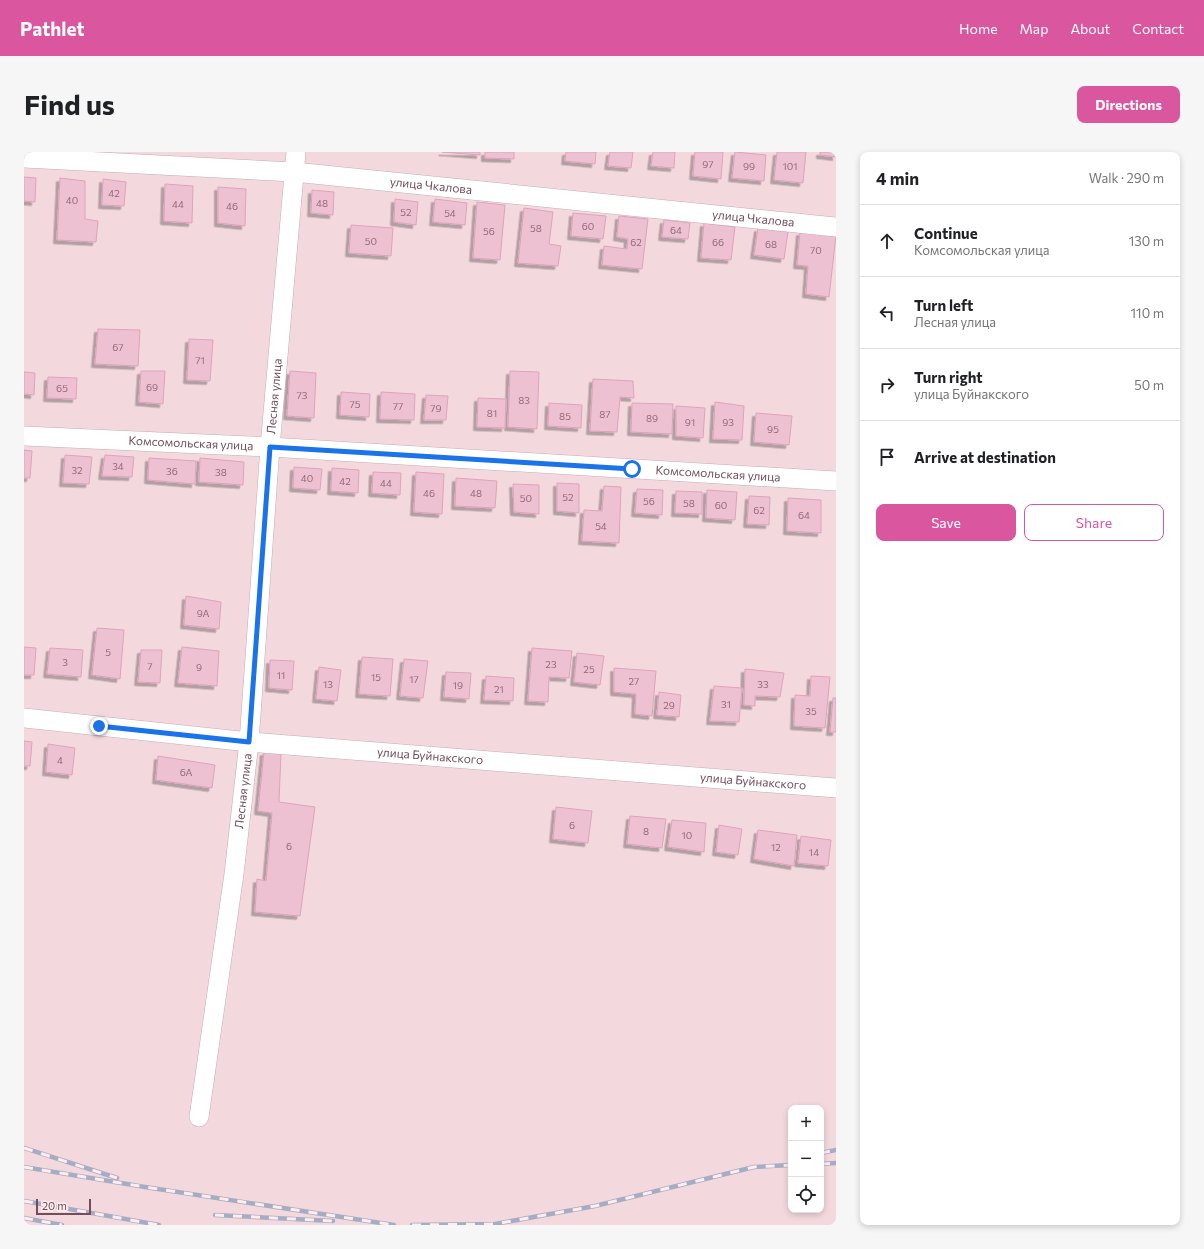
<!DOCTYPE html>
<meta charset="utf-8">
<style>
:root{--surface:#fff;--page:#f6f6f6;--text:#202124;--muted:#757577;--line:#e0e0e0;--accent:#da569f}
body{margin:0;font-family:Commissioner,sans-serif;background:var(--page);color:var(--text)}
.controls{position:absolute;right:12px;bottom:12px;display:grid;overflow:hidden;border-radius:8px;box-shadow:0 2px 6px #0003}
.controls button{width:36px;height:36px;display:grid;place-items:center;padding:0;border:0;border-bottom:1px solid var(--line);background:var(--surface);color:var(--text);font:20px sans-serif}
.scale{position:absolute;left:12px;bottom:10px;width:55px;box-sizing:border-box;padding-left:4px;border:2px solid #724d5d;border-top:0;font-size:11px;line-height:14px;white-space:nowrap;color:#724d5d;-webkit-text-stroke:3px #fdedef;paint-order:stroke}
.stop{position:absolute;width:12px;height:12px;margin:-9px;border:3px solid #1a73e8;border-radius:50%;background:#fff}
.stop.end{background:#1a73e8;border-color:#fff;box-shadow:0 1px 4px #0008}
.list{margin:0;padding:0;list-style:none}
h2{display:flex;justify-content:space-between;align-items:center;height:52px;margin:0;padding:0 16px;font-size:17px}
h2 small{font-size:13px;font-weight:400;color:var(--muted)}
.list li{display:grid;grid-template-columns:26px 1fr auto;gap:12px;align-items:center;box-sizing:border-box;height:72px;padding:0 16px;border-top:1px solid var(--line)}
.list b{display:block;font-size:15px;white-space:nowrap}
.list p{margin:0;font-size:13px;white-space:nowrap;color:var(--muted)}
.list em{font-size:13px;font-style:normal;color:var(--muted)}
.actions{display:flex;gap:8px;padding:12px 16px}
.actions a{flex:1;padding:9px 0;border:1px solid var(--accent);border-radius:8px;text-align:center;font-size:14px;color:var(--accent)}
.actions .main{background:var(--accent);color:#fff}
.icon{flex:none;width:22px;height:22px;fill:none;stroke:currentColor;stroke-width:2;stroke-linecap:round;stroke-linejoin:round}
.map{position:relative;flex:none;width:812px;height:1073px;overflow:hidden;border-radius:8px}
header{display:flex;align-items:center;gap:24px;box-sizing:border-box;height:56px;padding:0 20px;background:var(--accent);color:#fff}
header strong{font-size:19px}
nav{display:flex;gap:22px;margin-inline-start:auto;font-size:14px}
.intro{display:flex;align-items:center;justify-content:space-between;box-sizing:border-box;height:96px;padding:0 24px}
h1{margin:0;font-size:28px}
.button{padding:10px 18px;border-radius:8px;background:var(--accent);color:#fff;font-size:14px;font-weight:700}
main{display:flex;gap:24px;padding:0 24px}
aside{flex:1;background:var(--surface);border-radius:8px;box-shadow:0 2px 6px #0003}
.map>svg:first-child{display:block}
.residential{fill:#f3d9de;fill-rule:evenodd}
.building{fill:#eec1d2;stroke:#dfa2ba;filter:url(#shadow)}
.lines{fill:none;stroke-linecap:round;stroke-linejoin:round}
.minor-casing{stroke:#c8abb5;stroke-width:20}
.minor{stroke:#fff;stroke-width:19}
.rail-casing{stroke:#a6adc3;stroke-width:4.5}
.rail{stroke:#fdedef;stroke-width:3;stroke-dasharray:9;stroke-linecap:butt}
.route{stroke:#1a73e8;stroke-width:5}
.labels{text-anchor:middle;stroke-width:3;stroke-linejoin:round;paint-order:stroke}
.number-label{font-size:10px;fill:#916a7a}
.street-label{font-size:12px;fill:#724d5d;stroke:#fdedef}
</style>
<header>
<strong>Pathlet</strong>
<nav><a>Home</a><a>Map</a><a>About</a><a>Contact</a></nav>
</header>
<div class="intro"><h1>Find us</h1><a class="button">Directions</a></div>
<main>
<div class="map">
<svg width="812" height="1073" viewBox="0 0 812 1073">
<defs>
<filter id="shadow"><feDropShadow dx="-3.5" dy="3.5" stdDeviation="0" flood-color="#0004"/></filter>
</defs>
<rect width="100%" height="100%" fill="#fae7ea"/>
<!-- residential -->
<path class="residential" d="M0 0H812V1073H0ZM767 956H797V1058H767Z"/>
<!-- building -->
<path class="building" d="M418 0H456V3Z
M461 0H490V7L461 6Z
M542 0H572L571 12 541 9Z
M586 0H609L607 16 584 14Z
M629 0H651L650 16 627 14Z
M671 0H699L697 27 669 24Z
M711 0 742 3 740 29 708 26Z
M753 0H782L779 31 750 28Z
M796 0H812V5L796 3Z
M0 25 12 26 11 50 0 49Z
M36 26 61 29V67L74 69 72 90 33 88Z
M79 27 102 30 100 54 78 53Z
M141 32 169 34 168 71 140 69Z
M194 35 222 37 221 74 194 71Z
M288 38 310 40 309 63 287 61Z
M371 47 394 50 392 73 370 70Z
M411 47 443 51 441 73 409 70Z
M453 50 481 53 476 108 449 106Z
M500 56 529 60 525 92 537 94 534 114 494 111Z
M549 61 582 64 579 87 547 84Z
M595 64 624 67 618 117 578 113 580 94 603 97 604 87 593 85Z
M640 68 666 71 664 87 638 85Z
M680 71 711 75 707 108 677 106Z
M327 73 369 76 367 104 325 101Z
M734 76 764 80 760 107 730 103Z
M776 80 812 83 805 145 782 142 784 114 773 113Z
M74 177 116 178 114 214 71 212Z
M165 187 189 188 186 229 163 228Z
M117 219H141L139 252 115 250Z
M266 219 292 221 290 266 263 264Z
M486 219 515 220 513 277 484 275Z
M0 220 11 221 10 243 0 242Z
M24 225 53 226 52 247 23 246Z
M569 227 609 229 610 246 596 245 593 280 566 279Z
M317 240 346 242 345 265 316 263Z
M357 240 391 242 390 268 356 267Z
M402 243 424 244 422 268H400Z
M454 246 482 247 481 276 453 275Z
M691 250 720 254 718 288 689 287Z
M525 251 558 253 557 276 524 274Z
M608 251 649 252 648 282 607 280Z
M652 254 681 256 679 286 652 284Z
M732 261 768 264 765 293 730 290Z
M0 298 8 299 6 326H0Z
M41 303 68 305 65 332 39 331Z
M81 303 110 305 108 325 78 324Z
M125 306 172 309 171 332 124 328Z
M176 306 220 310 219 333 175 330Z
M270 315 298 317 296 338 269 336Z
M308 316 335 318 334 341 307 339Z
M349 320 377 321 376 343 348 341Z
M392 320 420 322 418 362 390 360Z
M432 326 473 329 471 356 431 354Z
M533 331 555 332V361L533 359Z
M489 332 515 333V362L490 360Z
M580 334 597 335 595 391 558 389 560 358 578 359Z
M613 337 639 338 638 363 611 361Z
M683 338 713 340 711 368 682 366Z
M652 339 678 340V362L651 361Z
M725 344 746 345 745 373 723 372Z
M764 346 797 348V381L763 379Z
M162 444 197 450 195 477 160 473Z
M73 476 100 478 96 527 68 523Z
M0 495 12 496 10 523H0Z
M158 495 195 499 193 534 154 531Z
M26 496 59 498 57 525 23 522Z
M508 496 548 499 545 526 525 525 524 550 504 549Z
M117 498H138L136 531 114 530Z
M553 501 580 504 576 533 550 530Z
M338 505 369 507 366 544 335 542Z
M380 507 404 509 399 546 376 544Z
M246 508 270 509 268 538 245 536Z
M295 515 317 518 313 549 292 547Z
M590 516 632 519 628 564 611 562 612 542 590 540Z
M721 517 760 521 756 545 731 544V554L720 553Z
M422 520 447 521 445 547 420 545Z
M462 524 490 526 489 549 460 548Z
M787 524 806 525 801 576 770 574 771 543 786 544Z
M690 534 718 536 715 570 686 569Z
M635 540 657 543 655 565 633 563Z
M809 546H812V580H806Z
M0 589 8 590 6 614H0Z
M24 592 51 596 48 623 22 620Z
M240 600 257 601 255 650 291 655 276 764 231 760 233 727 242 729 248 661 234 659Z
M134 604 191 613 188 636 132 628Z
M532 655 568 659 564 691 529 687Z
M606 664 642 667 638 696 603 692Z
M648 668 682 671 680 700 644 695Z
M695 673 718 677 714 703 692 700Z
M734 678 773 683 770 714 730 707Z
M777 684 807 688 804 714 774 711Z"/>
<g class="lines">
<!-- minor casing -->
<g class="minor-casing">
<g id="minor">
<path id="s1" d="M0 6 270 20 812 75"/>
<path id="s2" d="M0 284 246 295 812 329"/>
<path id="s3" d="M0 566 225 590 812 636"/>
<path id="s4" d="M175 965 210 722 225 590 246 295 272 0"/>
</g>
</g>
<!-- minor -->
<use href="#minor" class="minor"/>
<!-- rail casing -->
<g class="rail-casing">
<path id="rail" d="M0 996 93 1026
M797 1001 812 998
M797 1012 812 1011
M0 1015 121 1035 370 1073
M0 1049 135 1073
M191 1063 309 1069
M0 1066 38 1073
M388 1073 471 1072 571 1054 730 1015 767 1013"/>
</g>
<!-- rail -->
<use href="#rail" class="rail"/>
</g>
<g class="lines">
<!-- route -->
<path class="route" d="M75 574 225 590 246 295 608 317"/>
</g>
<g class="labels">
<!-- number labels -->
<g class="number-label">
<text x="684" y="16">97</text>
<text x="725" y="18">99</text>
<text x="766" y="18">101</text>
<text x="90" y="45">42</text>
<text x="48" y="52">40</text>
<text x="298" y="55">48</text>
<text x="154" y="56">44</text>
<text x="208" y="58">46</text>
<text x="382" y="64">52</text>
<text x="426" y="65">54</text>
<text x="564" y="78">60</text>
<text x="512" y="80">58</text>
<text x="652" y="82">64</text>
<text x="465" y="83">56</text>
<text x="347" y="93">50</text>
<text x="612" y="94">62</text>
<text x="694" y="94">66</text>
<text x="747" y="96">68</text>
<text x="792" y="102">70</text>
<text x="94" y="199">67</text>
<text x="176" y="212">71</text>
<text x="128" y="239">69</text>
<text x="38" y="240">65</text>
<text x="278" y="247">73</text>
<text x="500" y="252">83</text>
<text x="331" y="256">75</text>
<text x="374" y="258">77</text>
<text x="412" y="260">79</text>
<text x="468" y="265">81</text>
<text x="581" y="266">87</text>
<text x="541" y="268">85</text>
<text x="628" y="270">89</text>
<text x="666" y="274">91</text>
<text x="704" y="274">93</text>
<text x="749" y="281">95</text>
<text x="94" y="318">34</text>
<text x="53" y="322">32</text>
<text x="148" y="323">36</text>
<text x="197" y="324">38</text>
<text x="283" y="330">40</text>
<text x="321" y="333">42</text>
<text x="362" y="335">44</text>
<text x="405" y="345">46</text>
<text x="452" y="345">48</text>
<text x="544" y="349">52</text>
<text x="502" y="350">50</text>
<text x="625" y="353">56</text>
<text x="665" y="355">58</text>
<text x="697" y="357">60</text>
<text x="735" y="362">62</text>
<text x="780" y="367">64</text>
<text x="577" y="378">54</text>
<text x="179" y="465">9А</text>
<text x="84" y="504">5</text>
<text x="41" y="514">3</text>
<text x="527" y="516">23</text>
<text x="126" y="518">7</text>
<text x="175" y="519">9</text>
<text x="565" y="521">25</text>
<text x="257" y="527">11</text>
<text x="352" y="529">15</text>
<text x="390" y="531">17</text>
<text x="610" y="533">27</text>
<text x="304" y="536">13</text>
<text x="739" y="536">33</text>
<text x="434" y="537">19</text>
<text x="475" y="541">21</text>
<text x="702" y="556">31</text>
<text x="645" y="557">29</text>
<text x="787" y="563">35</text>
<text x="36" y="612">4</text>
<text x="162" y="624">6А</text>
<text x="548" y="677">6</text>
<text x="622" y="683">8</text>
<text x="663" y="687">10</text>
<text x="265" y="698">6</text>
<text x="752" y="699">12</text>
<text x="790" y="704">14</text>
</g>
<!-- street labels -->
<g class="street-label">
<text dy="4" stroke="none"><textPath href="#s1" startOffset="408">улица Чкалова</textPath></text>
<text dy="4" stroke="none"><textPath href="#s1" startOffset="732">улица Чкалова</textPath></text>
<text dy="4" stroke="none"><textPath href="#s4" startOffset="725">Лесная улица</textPath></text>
<text dy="4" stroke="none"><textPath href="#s2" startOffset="167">Комсомольская улица</textPath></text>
<text dy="4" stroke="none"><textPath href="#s2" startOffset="695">Комсомольская улица</textPath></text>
<text dy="4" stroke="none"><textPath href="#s3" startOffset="408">улица Буйнакского</textPath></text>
<text dy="4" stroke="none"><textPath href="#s3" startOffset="732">улица Буйнакского</textPath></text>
<text dy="4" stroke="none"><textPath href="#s4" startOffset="329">Лесная улица</textPath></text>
</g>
</g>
</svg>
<div class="controls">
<button>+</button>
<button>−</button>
<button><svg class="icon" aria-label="locate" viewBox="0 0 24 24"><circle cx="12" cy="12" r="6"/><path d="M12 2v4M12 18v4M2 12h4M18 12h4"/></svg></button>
</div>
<div class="scale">20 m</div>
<div class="stop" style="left:608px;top:317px"></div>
<div class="stop end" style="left:75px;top:574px"></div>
</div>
<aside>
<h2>4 min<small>Walk · 290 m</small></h2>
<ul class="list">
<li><svg class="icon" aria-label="ahead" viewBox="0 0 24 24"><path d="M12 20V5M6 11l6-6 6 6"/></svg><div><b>Continue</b><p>Комсомольская улица</p></div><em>130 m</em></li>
<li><svg class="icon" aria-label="left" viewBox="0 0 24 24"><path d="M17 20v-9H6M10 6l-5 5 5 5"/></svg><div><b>Turn left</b><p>Лесная улица</p></div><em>110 m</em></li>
<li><svg class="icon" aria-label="right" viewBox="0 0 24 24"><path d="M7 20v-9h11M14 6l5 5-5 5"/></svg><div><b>Turn right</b><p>улица Буйнакского</p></div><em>50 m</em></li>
<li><svg class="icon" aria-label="arrive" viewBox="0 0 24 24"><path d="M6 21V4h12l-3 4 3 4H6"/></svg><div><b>Arrive at destination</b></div></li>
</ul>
<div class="actions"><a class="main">Save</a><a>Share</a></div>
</aside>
</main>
